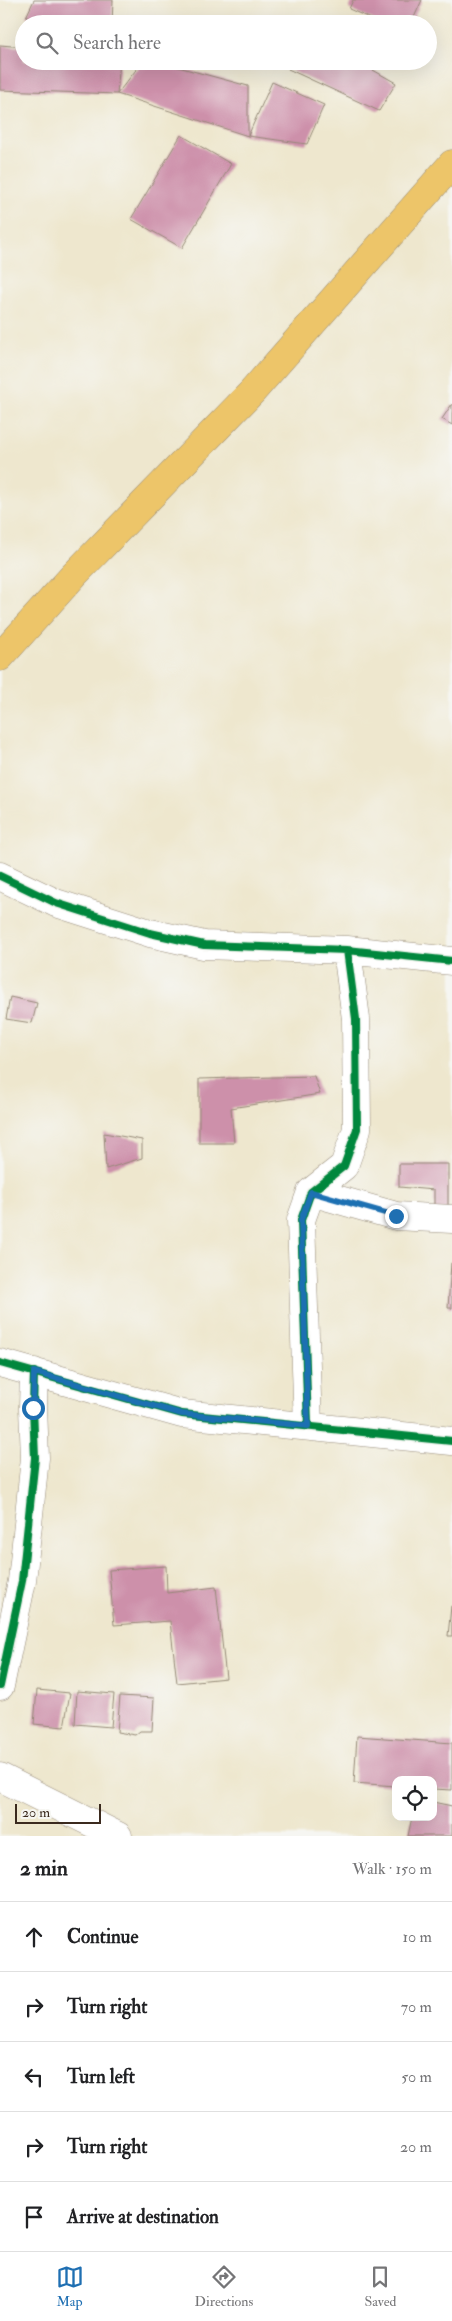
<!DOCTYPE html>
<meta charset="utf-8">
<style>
:root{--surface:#fff;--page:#f6f6f6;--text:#202124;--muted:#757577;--line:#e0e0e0;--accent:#1f6fb2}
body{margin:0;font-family:"IM FELL Double Pica",serif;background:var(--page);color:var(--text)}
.controls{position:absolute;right:15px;bottom:15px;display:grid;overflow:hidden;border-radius:10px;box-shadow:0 5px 20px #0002}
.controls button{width:45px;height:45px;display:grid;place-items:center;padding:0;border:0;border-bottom:1px solid var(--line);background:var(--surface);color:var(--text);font:25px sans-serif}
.scale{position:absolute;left:15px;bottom:12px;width:86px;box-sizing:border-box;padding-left:5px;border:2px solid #3b2a1e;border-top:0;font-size:14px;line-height:18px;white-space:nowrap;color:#3b2a1e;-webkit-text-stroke:4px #f6f6f2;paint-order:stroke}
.stop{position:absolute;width:15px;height:15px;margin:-11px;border:4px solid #1f6fb2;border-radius:50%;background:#fff}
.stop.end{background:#1f6fb2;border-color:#fff;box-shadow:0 1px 5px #0008}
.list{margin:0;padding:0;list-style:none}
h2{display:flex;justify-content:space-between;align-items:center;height:65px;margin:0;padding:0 20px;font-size:21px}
h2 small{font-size:16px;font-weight:400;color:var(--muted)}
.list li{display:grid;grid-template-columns:32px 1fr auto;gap:15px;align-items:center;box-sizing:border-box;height:70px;padding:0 20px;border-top:1px solid var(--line)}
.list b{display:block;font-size:19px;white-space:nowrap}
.list em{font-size:16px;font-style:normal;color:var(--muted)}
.icon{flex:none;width:28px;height:28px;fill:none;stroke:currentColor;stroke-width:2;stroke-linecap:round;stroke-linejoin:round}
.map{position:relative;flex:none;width:452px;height:1836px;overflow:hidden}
.search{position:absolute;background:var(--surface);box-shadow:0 5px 20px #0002;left:15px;right:15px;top:15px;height:55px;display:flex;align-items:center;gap:12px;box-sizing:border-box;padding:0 18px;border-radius:28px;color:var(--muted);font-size:19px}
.sheet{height:415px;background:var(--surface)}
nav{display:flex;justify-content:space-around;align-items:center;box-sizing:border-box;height:70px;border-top:1px solid var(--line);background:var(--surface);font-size:14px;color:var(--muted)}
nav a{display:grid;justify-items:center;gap:2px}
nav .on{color:var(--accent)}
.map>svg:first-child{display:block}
.building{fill:#cd90aa}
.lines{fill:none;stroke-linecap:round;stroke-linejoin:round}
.minor-casing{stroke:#948876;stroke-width:29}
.major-casing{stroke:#948876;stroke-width:29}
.minor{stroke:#fff;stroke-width:28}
.major{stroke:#edc569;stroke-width:28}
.cycleway-casing{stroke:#f6f6f2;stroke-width:11}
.cycleway{stroke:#00873e;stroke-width:8}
.route{stroke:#1f6fb2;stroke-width:6}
</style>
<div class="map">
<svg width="452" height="1836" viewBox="0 0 452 1836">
<rect width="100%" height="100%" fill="#f6f6f2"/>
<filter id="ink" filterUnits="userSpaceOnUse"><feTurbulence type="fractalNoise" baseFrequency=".02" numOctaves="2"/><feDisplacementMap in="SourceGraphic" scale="10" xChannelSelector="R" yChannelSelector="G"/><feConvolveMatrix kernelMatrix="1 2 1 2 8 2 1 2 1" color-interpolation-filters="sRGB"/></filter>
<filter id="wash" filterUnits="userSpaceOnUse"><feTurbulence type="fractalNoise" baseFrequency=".0096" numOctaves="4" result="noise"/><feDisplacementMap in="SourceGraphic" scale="20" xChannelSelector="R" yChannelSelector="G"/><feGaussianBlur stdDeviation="1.12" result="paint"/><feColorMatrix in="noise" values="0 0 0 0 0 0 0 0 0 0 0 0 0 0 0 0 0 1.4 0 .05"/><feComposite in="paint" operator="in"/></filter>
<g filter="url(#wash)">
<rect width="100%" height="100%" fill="#eee7ce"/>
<g id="blocks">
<!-- building -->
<path class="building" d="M34 0H113L112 24H70L26 17Z
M353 0H422L411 24H383L349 9Z
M0 45 24 47V61H120L117 94 143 61H156L248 86V136L117 94 0 90Z
M292 61H357L396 83 379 111 288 69Z
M272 82 324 105 307 144 248 136Z
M181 135 231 164 182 248 131 219Z
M452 404V425L442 419Z
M10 997 37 1003 32 1023 6 1019Z
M314 1076 320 1094 231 1108 234 1143H199V1079Z
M104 1133 142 1140V1158L106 1169Z
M399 1164H448V1216L434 1215V1190L399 1187Z
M451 1263H452V1308H448Z
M166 1566 167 1593 216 1587 226 1678 177 1683 170 1621 114 1625 109 1570Z
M451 1606H452V1636H448Z
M37 1690 70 1693 64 1727 34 1724Z
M77 1691 114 1694 111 1727 75 1724Z
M120 1696 154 1698 152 1731H140L135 1735 117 1732Z
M357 1736 452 1743V1790L433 1789V1780H396V1786L354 1783Z
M433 1802 452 1806V1836H408L412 1817H433Z"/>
</g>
</g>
<g filter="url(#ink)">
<use href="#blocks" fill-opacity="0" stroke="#948876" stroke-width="1"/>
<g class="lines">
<!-- minor casing -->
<g class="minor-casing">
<path id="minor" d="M0 876 56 903 150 933 204 945 347 950 452 961
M311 1192 396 1216 452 1219
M0 1363 182 1414 452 1441
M308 1426 301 1220 311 1192 344 1166 357 1129 356 1019 347 950
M0 1686 22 1581 35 1458 33 1408 34 1372
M0 1777 118 1836"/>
</g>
<!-- major casing -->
<g class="major-casing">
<path id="major" d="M0 657 74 575 252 392 452 164"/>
</g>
<!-- minor -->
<use href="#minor" class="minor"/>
<!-- major -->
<use href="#major" class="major"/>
<!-- cycleway casing -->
<g class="cycleway-casing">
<path id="cycleway" d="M0 876 56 903 150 933 204 945 347 950 452 961
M0 1363 182 1414 452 1441
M308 1426 301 1220 311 1192 344 1166 357 1129 356 1019 347 950
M0 1686 22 1581 35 1458 33 1408 34 1372"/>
</g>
<!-- cycleway -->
<use href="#cycleway" class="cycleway"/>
</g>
</g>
<g class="lines" filter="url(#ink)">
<!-- route -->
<path class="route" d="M33 1408 34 1372 182 1414 308 1426 301 1220 311 1192 396 1216"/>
</g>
</svg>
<div class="controls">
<button><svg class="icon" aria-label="locate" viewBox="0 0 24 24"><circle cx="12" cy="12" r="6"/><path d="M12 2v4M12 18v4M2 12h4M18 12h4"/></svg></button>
</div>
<div class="scale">20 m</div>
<div class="stop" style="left:33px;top:1408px"></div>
<div class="stop end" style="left:396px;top:1216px"></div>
<div class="search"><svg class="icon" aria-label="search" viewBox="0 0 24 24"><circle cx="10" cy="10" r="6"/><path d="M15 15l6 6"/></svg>Search here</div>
</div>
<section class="sheet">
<h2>2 min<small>Walk · 150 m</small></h2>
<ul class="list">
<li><svg class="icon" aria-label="ahead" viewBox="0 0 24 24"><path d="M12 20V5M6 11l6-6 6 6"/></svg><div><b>Continue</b></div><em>10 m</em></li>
<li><svg class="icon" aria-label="right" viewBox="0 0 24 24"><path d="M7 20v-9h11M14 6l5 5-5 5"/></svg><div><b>Turn right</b></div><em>70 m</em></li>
<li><svg class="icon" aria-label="left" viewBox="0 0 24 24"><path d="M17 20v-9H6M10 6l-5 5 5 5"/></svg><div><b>Turn left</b></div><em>50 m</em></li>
<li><svg class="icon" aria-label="right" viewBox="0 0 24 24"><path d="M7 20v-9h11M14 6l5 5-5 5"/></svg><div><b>Turn right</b></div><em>20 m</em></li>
<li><svg class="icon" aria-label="arrive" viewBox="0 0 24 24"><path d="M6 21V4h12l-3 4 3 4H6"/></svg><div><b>Arrive at destination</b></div></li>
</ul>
</section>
<nav>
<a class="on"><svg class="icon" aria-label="map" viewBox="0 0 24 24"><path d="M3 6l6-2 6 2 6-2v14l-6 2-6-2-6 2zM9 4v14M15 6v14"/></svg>Map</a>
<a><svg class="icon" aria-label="directions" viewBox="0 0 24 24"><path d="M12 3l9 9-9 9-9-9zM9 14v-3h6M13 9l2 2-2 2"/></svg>Directions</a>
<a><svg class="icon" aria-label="saved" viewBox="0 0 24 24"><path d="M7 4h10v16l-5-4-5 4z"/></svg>Saved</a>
</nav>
